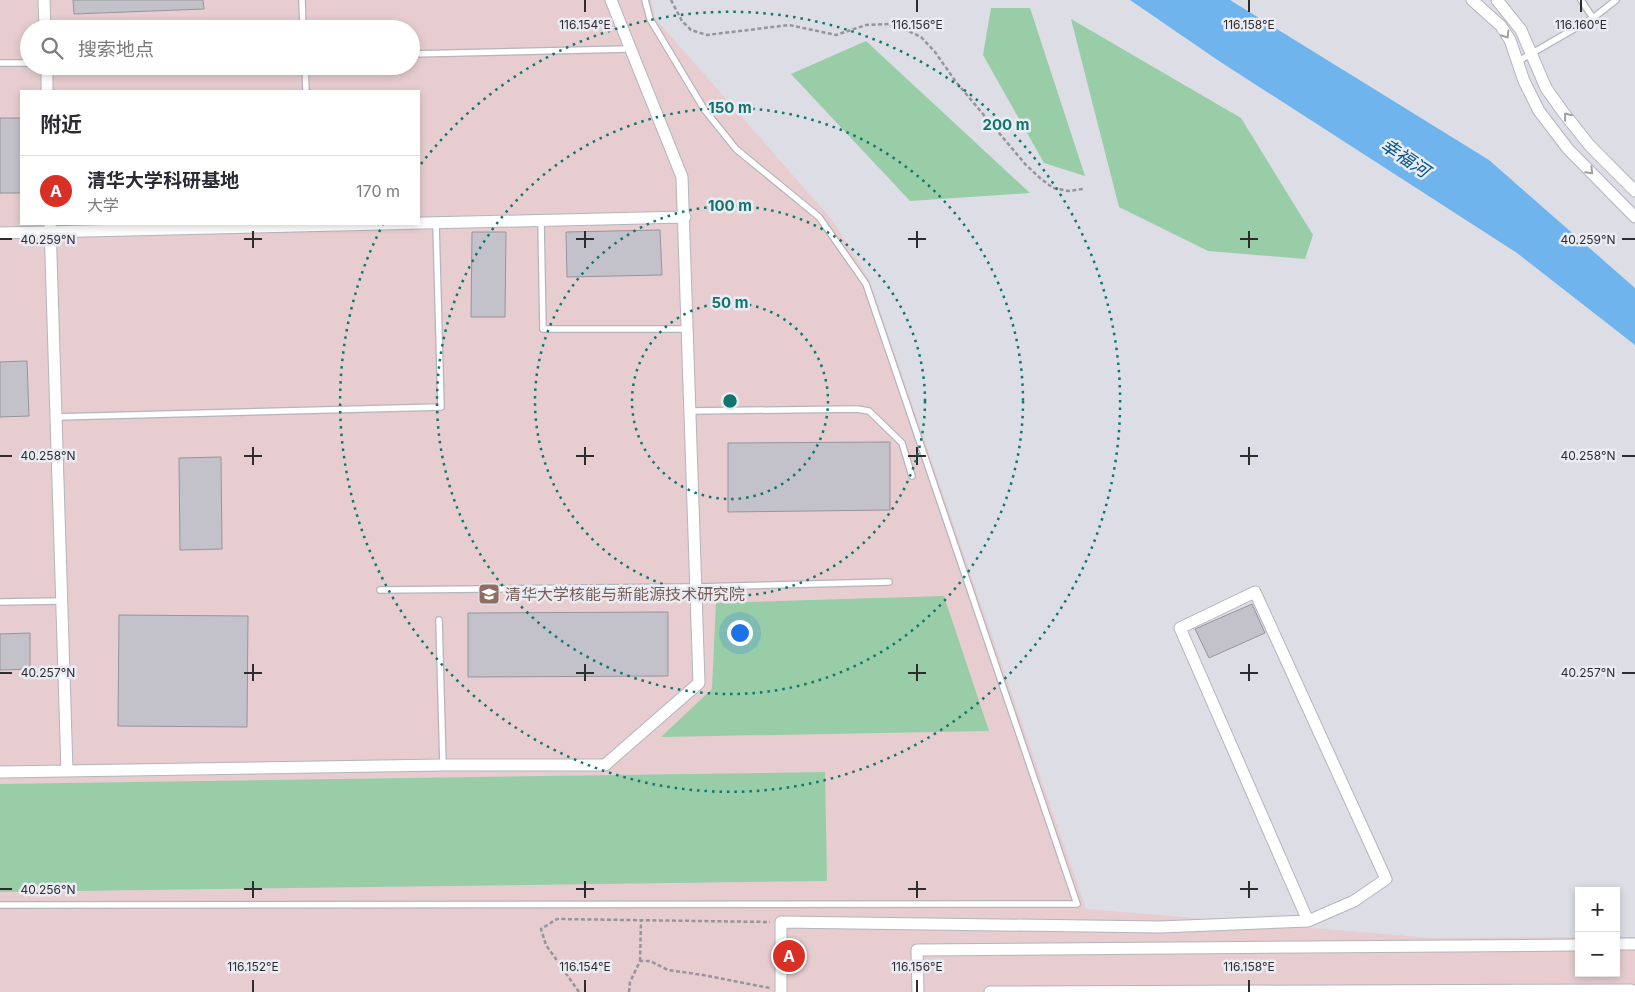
<!DOCTYPE html>
<html lang="zh">
<meta charset="utf-8">
<style>
:root{--surface:#fff;--page:#f2f2f3;--text:#2b2b33;--muted:#7c7c81;--line:#e1e1e2;--accent:#d93025}
body{margin:0;font-family:Inter,"Noto Sans SC",sans-serif;background:var(--page);color:var(--text)}
.controls{position:absolute;right:15px;bottom:15px;display:grid;overflow:hidden;border-radius:0px;box-shadow:0 2px 8px #0003}
.controls button{width:45px;height:45px;display:grid;place-items:center;padding:0;border:0;border-bottom:1px solid var(--line);background:var(--surface);color:var(--text);font:25px sans-serif}
.you{position:absolute;left:739px;top:632px;width:18px;height:18px;margin:-12px;border:4px solid #fff;border-radius:50%;background:#1a73e8;box-shadow:0 0 0 8px #1a73e833}
.badge{display:grid;place-items:center;width:32px;height:32px;border-radius:50%;background:var(--accent);color:#fff;font-size:16px;font-weight:700}
.pin{position:absolute;translate:-50% -50%;border:2px solid #fff;box-shadow:0 1px 5px #0006}
.list{margin:0;padding:0;list-style:none}
h2{display:flex;justify-content:space-between;align-items:center;height:65px;margin:0;padding:0 20px;font-size:21px}
h2 small{font-size:16px;font-weight:400;color:var(--muted)}
.list li{display:grid;grid-template-columns:32px 1fr auto;gap:15px;align-items:center;box-sizing:border-box;height:70px;padding:0 20px;border-top:1px solid var(--line)}
.list b{display:block;font-size:19px;white-space:nowrap}
.list p{margin:0;font-size:16px;white-space:nowrap;color:var(--muted)}
.list em{font-size:16px;font-style:normal;color:var(--muted)}
.icon{flex:none;width:28px;height:28px;fill:none;stroke:currentColor;stroke-width:2;stroke-linecap:round;stroke-linejoin:round}
.map{position:relative;flex:none;width:1635px;height:992px;overflow:hidden}
.search{position:absolute;background:var(--surface);box-shadow:0 2px 8px #0003;left:20px;top:20px;width:400px;height:55px;display:flex;align-items:center;gap:12px;box-sizing:border-box;padding:0 18px;border-radius:28px;color:var(--muted);font-size:19px}
.panel{position:absolute;background:var(--surface);box-shadow:0 2px 8px #0003;left:20px;top:90px;width:400px;height:135px;border-radius:0px}
.map>svg:first-child{display:block}
.education{fill:#e7cdd0;fill-rule:evenodd}
.green{fill:#98cda8}
.water{fill:#6fb4ed}
.building{fill:#c3c1c9;stroke:#97949c}
.lines{fill:none;stroke-linecap:round;stroke-linejoin:round}
.lane-casing{stroke:#b4b4bd;stroke-width:8}
.street-casing{stroke:#b4b4bd;stroke-width:13}
.path{stroke:#95959c;stroke-width:2.5;stroke-dasharray:4 2.5;stroke-linecap:butt}
.lane{stroke:#fff;stroke-width:5.5}
.street{stroke:#fff;stroke-width:11}
.oneway{stroke:#a0a0a2}
.ticks{fill:none;stroke:#2d2d30;stroke-width:2}
.ring{fill:none;stroke:#0f766e;stroke-width:2.5;stroke-dasharray:2.5 5}
.labels{text-anchor:middle;stroke-width:5;stroke-linejoin:round;paint-order:stroke}
.education-label{font-size:16px;fill:#785e54;stroke:#eaebf3;text-anchor:start}
.water-label{font-size:18px;font-style:italic;fill:#02588d;stroke:#eaebf3}
.ticks-label{font-size:12px;text-anchor:middle;fill:#2d2d30;stroke:#eaebf3;stroke-width:5;stroke-linejoin:round;paint-order:stroke}
.centre{fill:#0f766e;stroke:#eaebf3;stroke-width:2.5}
.ring-label{font-size:15px;text-anchor:middle;font-weight:bold;fill:#0f766e;stroke:#eaebf3;stroke-width:5;stroke-linejoin:round;paint-order:stroke}
</style>
<div class="map">
<svg width="1635" height="992" viewBox="0 0 1635 992">
<rect width="100%" height="100%" fill="#dddde6"/>
<!-- education -->
<path class="education" d="M0 0H651L655 18 833 221 869 279 1086 909 1432 938 1579 937V973H1616V937H1635V992H0ZM29 29H411V66H29ZM21 91H419V224H21Z"/>
<!-- green -->
<path class="green" d="M991 8H1030L1085 176 1044 163 983 55Z
M1071 19 1241 118 1313 235 1305 259 1208 251 1119 207Z
M866 41 1030 193 910 201 791 74Z
M944 596 989 731 661 737 712 689 716 603Z
M825 772 827 881 0 892V784Z"/>
<!-- water -->
<path class="water" d="M1130 0H1230L1489 160 1635 288V345L1517 253 1219 61Z"/>
<!-- building -->
<path class="building" d="M73 0H203L204 9 74 14Z
M0 118H21V193H0Z
M660 230 662 275 567 277 566 232Z
M472 232H506L505 317H471Z
M27 361 29 416 0 417V362Z
M890 442V510L728 512V443Z
M221 457 222 549 180 550 179 458Z
M1252 604 1265 633 1209 658 1195 629Z
M668 612V676L468 677V613Z
M119 615 248 616 247 727 118 726Z
M30 633V669L0 670V634Z"/>
<g class="lines">
<!-- lane casing -->
<g class="lane-casing">
<path id="lane" d="M302 0 303 29
M1581 0 1593 18
M411 54 630 49
M1517 62 1593 18 1616 0
M0 63H29
M305 66 306 91
M541 222 543 329H689
M691 411 857 409 869 411 902 443 912 476
M56 417 441 407 436 224
M380 590 697 587 889 582
M0 602 62 601
M439 620 443 765
M0 905 1077 904 866 284 819 217 736 149 704 109 650 19 645 0"/>
</g>
<!-- street casing -->
<g class="street-casing">
<path id="street" d="M44 0 45 29
M1472 0 1501 26 1510 40 1524 81 1539 111 1568 149 1635 217
M1497 0 1521 30 1546 88 1563 112 1590 146 1635 191
M47 66V91
M50 224 67 771
M0 233 685 217
M0 772 443 765H605L699 683 682 177 611 0
M1616 944H1635
M781 992V922L1160 927 1308 921 1354 901 1386 879 1255 592 1180 628 1308 921
M918 992 917 950 1579 945
M990 992 1631 990 1634 992"/>
</g>
<!-- path -->
<path class="path" d="M671 0 682 21 691 30 707 35 789 25 836 35 866 25 889 24 904 29 921 37 935 52 956 82 1026 165 1040 178 1053 188 1068 191 1083 189
M640 961 641 920
M579 992 546 945 541 929 557 919 770 922
M629 992 630 982 640 961H650L668 970 703 975 770 988"/>
<!-- lane -->
<use href="#lane" class="lane"/>
<!-- street -->
<use href="#street" class="street"/>
</g>
<!-- one-way arrows -->
<defs><path id="oneway-chevron" d="M-2-3.5L2.5 0L-2 3.5" fill="none" stroke-width="1.6" stroke-linecap="round" stroke-linejoin="round" transform="scale(1.25)"/></defs>
<g class="oneway">
<use href="#oneway-chevron" transform="translate(1506 35) rotate(57)"/>
<use href="#oneway-chevron" transform="translate(1567 116) rotate(-128)"/>
<use href="#oneway-chevron" transform="translate(1590 171) rotate(46)"/>
</g>
<!-- ticks -->
<path class="ticks" d="M585 0V12M917 0V12M1249 0V12M1581 0V12M253 231V248M585 231V248M917 231V248M1249 231V248M0 239H12M244 239H262M576 239H594M908 239H926M1240 239H1258M1622 239H1635M253 447V465M585 447V465M917 447V465M1249 447V465M0 456H12M244 456H262M576 456H594M908 456H926M1240 456H1258M1622 456H1635M253 664V681M585 664V681M917 664V681M1249 664V681M0 673H12M244 673H262M576 673H594M908 673H926M1240 673H1258M1622 673H1635M253 881V898M585 881V898M917 881V898M1249 881V898M0 889H12M244 889H262M576 889H594M908 889H926M1240 889H1258M253 980V992M585 980V992M917 980V992M1249 980V992"/>
<!-- distance rings -->
<g class="ring">
<circle cx="730" cy="401" r="98"/>
<circle cx="730" cy="401" r="195"/>
<circle cx="730" cy="401" r="293"/>
<path d="M421 164A390 390 0 1 1 383 224"/>
</g>
<!-- icons -->
<defs>
<g id="university-square" transform="scale(1.125)"><rect x="-9" y="-9" width="18" height="18" rx="4" fill="#8d6e63" stroke="#eaebf3"/><path d="M0-5L7-2L0 1L-7-2ZM-4 1L0 2.5L4 1V4Q0 6-4 4Z" fill="#fff"/></g>
</defs>
<g fill-rule="evenodd">
<use href="#university-square" x="489" y="594"/>
</g>
<g class="labels">
<!-- education labels -->
<g class="education-label">
<text x="505" y="600">清华大学核能与新能源技术研究院</text>
</g>
<!-- water labels -->
<g class="water-label">
<text transform="translate(1405 158) rotate(34)" y="6">幸福河</text>
</g>
</g>
<g class="ticks-label">
<text x="585" y="29">116.154°E</text>
<text x="917" y="29">116.156°E</text>
<text x="1249" y="29">116.158°E</text>
<text x="1581" y="29">116.160°E</text>
<text x="48" y="244">40.259°N</text>
<text x="1588" y="244">40.259°N</text>
<text x="48" y="460">40.258°N</text>
<text x="1588" y="460">40.258°N</text>
<text x="48" y="677">40.257°N</text>
<text x="1588" y="677">40.257°N</text>
<text x="48" y="894">40.256°N</text>
<text x="253" y="971">116.152°E</text>
<text x="585" y="971">116.154°E</text>
<text x="917" y="971">116.156°E</text>
<text x="1249" y="971">116.158°E</text>
</g>
<circle cx="730" cy="401" r="8" class="centre"/>
<g class="ring-label">
<text x="730" y="113">150 m</text>
<text x="1006" y="130">200 m</text>
<text x="730" y="211">100 m</text>
<text x="730" y="308">50 m</text>
</g>
</svg>
<div class="controls">
<button>+</button>
<button>−</button>
</div>
<div class="you"></div>
<div class="pin badge" style="left:789px;top:956px">A</div>
<div class="search"><svg class="icon" aria-label="search" viewBox="0 0 24 24"><circle cx="10" cy="10" r="6"/><path d="M15 15l6 6"/></svg>搜索地点</div>
<section class="panel">
<h2>附近<small></small></h2>
<ul class="list">
<li><span class="badge">A</span><div><b>清华大学科研基地</b><p>大学</p></div><em>170 m</em></li>
</ul>
</section>
</div>
